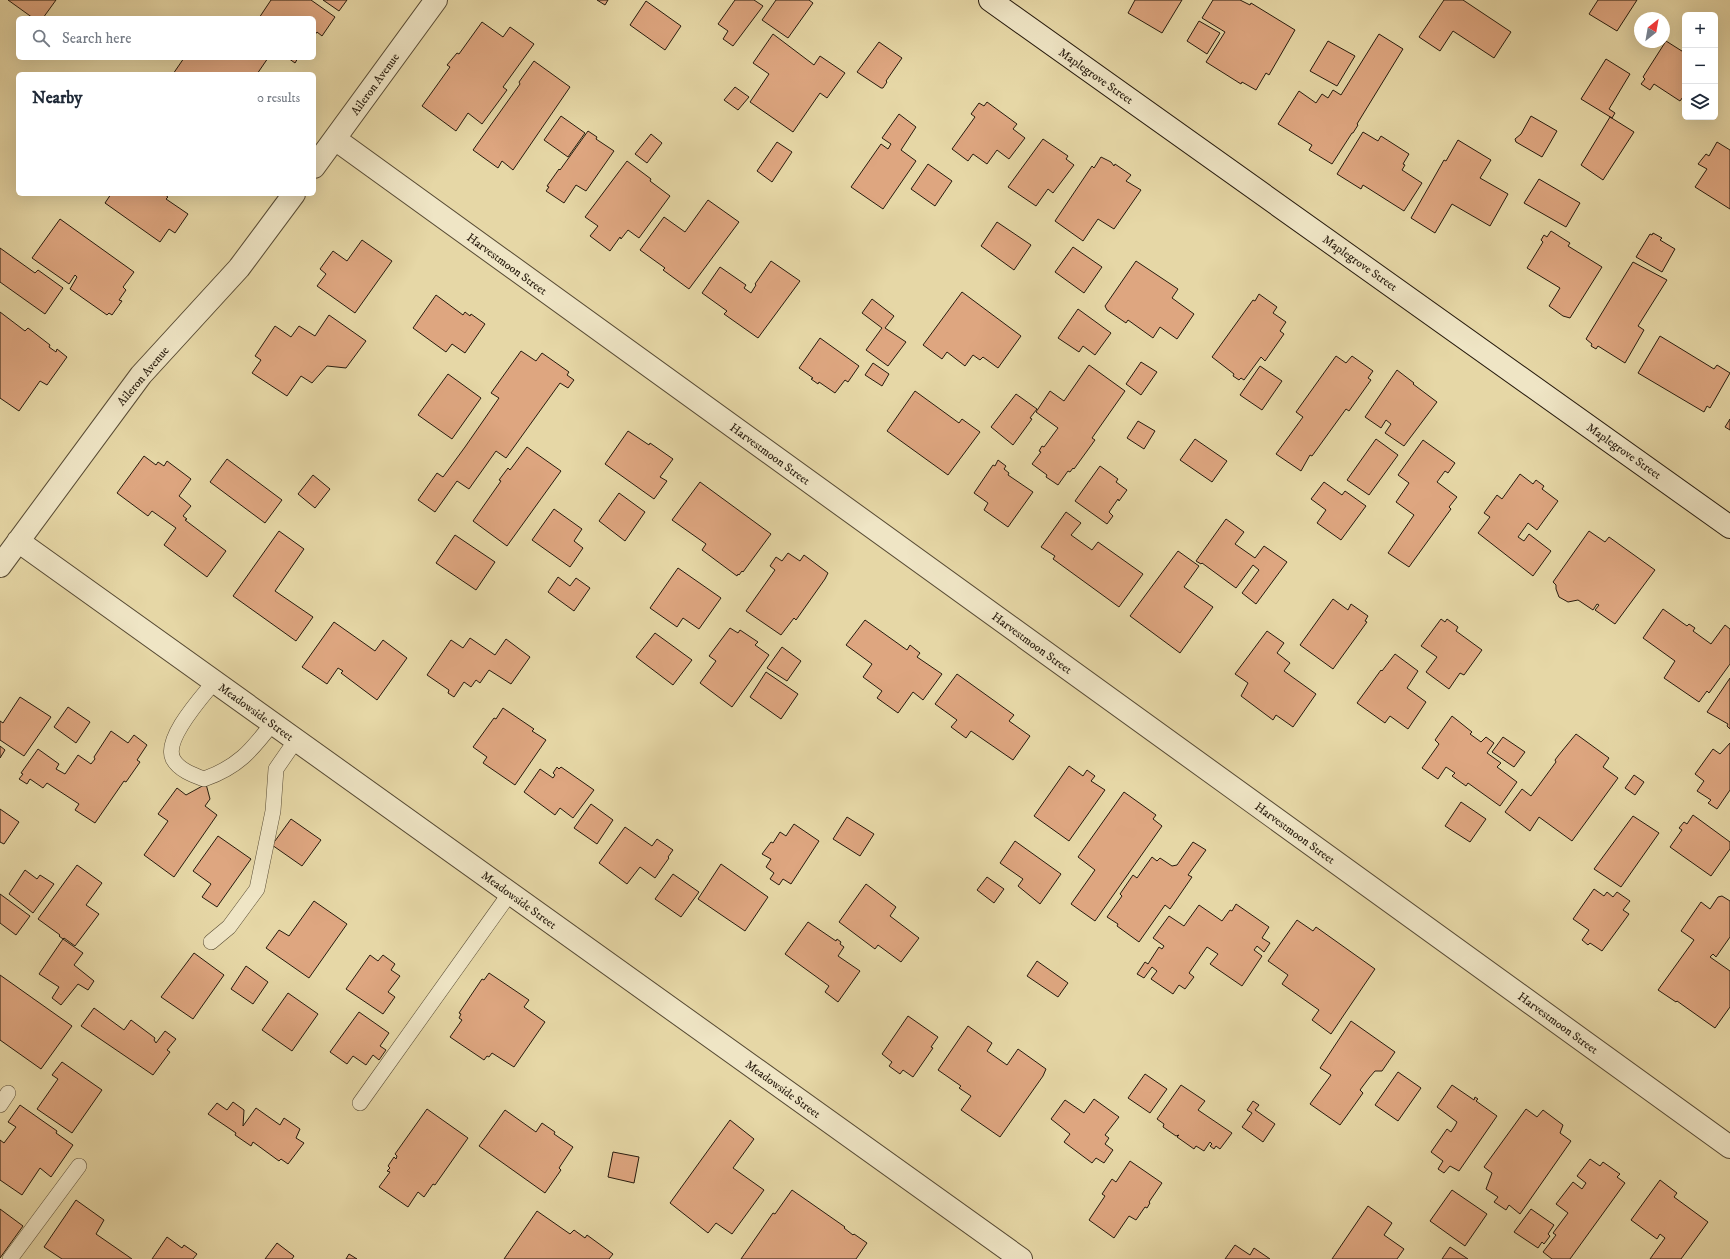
<!DOCTYPE html>
<meta charset="utf-8">
<style>
:root{--surface:#fff;--page:#f6f6f7;--text:#1f2937;--muted:#747a83;--line:#e0e1e3}
body{margin:0;font-family:"IM FELL DW Pica",serif;background:var(--page);color:var(--text)}
.controls{position:absolute;right:12px;top:12px;display:grid;overflow:hidden;border-radius:6px;box-shadow:0 4px 16px #0002}
.controls button{width:36px;height:36px;display:grid;place-items:center;padding:0;border:0;border-bottom:1px solid var(--line);background:var(--surface);color:var(--text);font:20px sans-serif}
.compass{position:absolute;left:1634px;top:12px;width:36px;height:36px;border-radius:50%;background:var(--surface);box-shadow:0 4px 16px #0002;rotate:31deg}
.list{margin:0;padding:0;list-style:none}
h2{display:flex;justify-content:space-between;align-items:center;height:52px;margin:0;padding:0 16px;font-size:17px}
h2 small{font-size:13px;font-weight:400;color:var(--muted)}
.icon{flex:none;width:22px;height:22px;fill:none;stroke:currentColor;stroke-width:2;stroke-linecap:round;stroke-linejoin:round}
.map{position:relative;flex:none;width:1730px;height:1259px;overflow:hidden}
.search{position:absolute;background:var(--surface);box-shadow:0 4px 16px #0002;left:16px;top:16px;width:300px;height:44px;display:flex;align-items:center;gap:10px;box-sizing:border-box;padding:0 14px;border-radius:6px;color:var(--muted);font-size:15px}
.panel{position:absolute;background:var(--surface);box-shadow:0 4px 16px #0002;left:16px;top:72px;width:300px;height:124px;border-radius:6px}
.map>svg:first-child{display:block}
.building{fill:#dea680;stroke:#271b0d}
.lines{fill:none;stroke-linecap:round;stroke-linejoin:round}
.lane-casing{stroke:#574a33;stroke-width:16}
.street-casing{stroke:#574a33;stroke-width:24}
.secondary-casing{stroke:#271b0d;stroke-width:24}
.lane{stroke:#efe5c5;stroke-width:15}
.street{stroke:#efe5c5;stroke-width:22}
.secondary{stroke:#efe5c5;stroke-width:22}
.labels{text-anchor:middle;stroke-width:3.5;stroke-linejoin:round;paint-order:stroke}
.street-label{font-size:12px;fill:#271b0d;stroke:#efe5c5}
</style>
<div class="map">
<svg width="1730" height="1259" viewBox="0 0 1730 1259">
<rect width="100%" height="100%" fill="#e6d7a6"/>
<filter id="stains"><feTurbulence type="fractalNoise" baseFrequency=".005" numOctaves="4"/><feColorMatrix values="0 0 0 0 .2 0 0 0 0 .09 0 0 0 0 .02 0 0 0 .5 -.17"/></filter>
<radialGradient id="worn" r=".72"><stop offset=".6" stop-color="#630" stop-opacity="0"/><stop offset="1" stop-color="#630" stop-opacity=".3"/></radialGradient>
<!-- building -->
<path class="building" d="M8 0H56L43 18H33Z
M271 0H311L335 17 322 36 317 32 314 36V18H259Z
M323 0H347L339 11Z
M597 0H608L605 5Z
M735 0H754L763 6 733 46 723 39 728 31 718 24Z
M776 0H809L813 3 788 38 762 20Z
M1135 0H1182L1162 33 1128 13Z
M1213 0H1240L1250 5 1251 3 1295 30 1269 75 1266 73 1256 90 1242 82 1241 84 1206 62 1225 32 1202 18Z
M1444 0H1463L1511 32 1494 58 1453 31 1440 51 1419 37Z
M1598 0H1637L1617 31 1589 14Z
M646 1 681 26 665 50 630 25Z
M1199 21 1220 33 1207 54 1187 41Z
M482 22 503 37 510 27 534 44 503 87 507 90 482 124 468 113 456 131 422 106 450 67 447 65 457 53 459 54Z
M773 34 814 65 820 56 845 73 827 98 820 93 793 132 750 102 769 74 753 63Z
M1379 34 1403 49 1357 124 1358 125 1353 133H1352L1332 164 1309 150 1312 145 1278 124 1299 91 1316 103 1322 94 1328 98 1333 90 1341 95Z
M1328 41 1355 56 1337 86 1310 71Z
M1666 41 1685 53V94L1680 101 1654 84 1650 90 1641 84 1645 79 1643 77Z
M879 42 902 58 886 81 887 82 883 88H881L857 72Z
M184 58 207 59 268 58 257 74H173Z
M288 58H298L295 63Z
M1606 59 1630 74 1609 109 1615 113 1612 118 1581 99Z
M534 61 570 87 513 170 502 161 498 168 473 150 520 84 519 82Z
M735 87 749 97 738 110 724 100Z
M987 102 1017 124 1013 129 1025 138 1009 159 997 150 987 164 973 154 968 161 952 149 975 117 971 114 979 103 984 106Z
M899 114 916 127 901 150 916 161 883 209 851 187 881 144 888 149 891 144 882 138Z
M561 116 585 133 568 157 544 140Z
M1531 116 1557 131 1542 157 1516 142 1515 139 1521 134Z
M1610 117 1634 132 1603 180 1581 165Z
M588 131 597 137 596 139 614 151 586 191 576 185 564 203 546 191 549 187 547 186 559 169 560 170Z
M1363 132 1378 141 1381 136 1409 154 1403 164 1405 165 1402 170 1422 183 1404 211 1363 185 1361 189 1337 174Z
M651 134 662 143 647 163 635 154Z
M1043 139 1068 156 1066 159 1074 165 1053 193 1048 189 1036 206 1008 187Z
M1458 140 1491 160 1480 178 1508 194 1490 226 1452 204 1435 233 1411 218 1444 160 1446 161Z
M777 142 792 152 772 182 757 171Z
M1717 142 1730 150V209L1695 187 1707 169 1698 164 1706 154 1709 156Z
M1101 157 1111 162 1114 166 1115 164 1131 175 1126 181 1141 190 1114 229 1098 219 1083 241 1055 221 1092 166 1094 168Z
M627 161 651 179 650 181 670 196 639 238 628 230 621 239 620 237 610 251 590 236 598 226 585 217Z
M928 164 952 181 935 206 911 189Z
M1539 179 1580 203 1566 227 1524 203Z
M111 194H164L168 197 166 199 188 214 175 233 169 229 160 242 105 203Z
M708 200 739 222 689 289 663 270 665 268 640 250 664 217 685 232Z
M60 219 134 272 123 287 126 290 119 300 122 301 112 315 109 313 107 315 70 289 77 277 75 275 69 284 32 258Z
M997 222 1031 245 1014 270 981 246Z
M1551 231 1570 243 1568 246 1602 267 1570 318 1563 316 1549 306 1560 288 1527 268 1543 242 1541 240 1544 235 1547 237Z
M1653 233 1662 238 1660 240 1675 249 1662 272 1636 257 1650 234 1652 235Z
M362 240 392 261 355 313 317 286 326 274 320 269 333 251 347 261Z
M1073 247 1102 267 1084 293 1055 272Z
M0 248 35 273 38 270 63 288 45 314 0 282Z
M771 261 800 281 758 338 724 314 727 311 702 293 720 267 746 285 744 288 751 293 756 285 755 284Z
M1136 261 1178 289 1172 298 1194 314 1177 339 1160 327 1153 338 1128 320 1126 323 1107 310 1105 306Z
M1633 262 1667 280 1638 326 1644 330 1625 363 1598 346 1596 349 1591 346 1592 344 1586 339Z
M962 292 1021 336 998 368 983 357 980 360 973 355 965 366 947 352 942 359 923 345Z
M1259 294 1277 307 1273 313 1286 322 1280 331 1284 334 1265 361 1261 357 1244 380 1241 378 1239 380 1233 376 1234 374 1212 357 1253 300 1255 301Z
M436 295 463 315 465 312 470 316 471 314 485 324 465 353 452 344 446 352 413 328Z
M872 299 894 316 885 328 906 342 888 366 866 350 882 328 862 313Z
M1078 309 1111 333 1095 355 1083 346 1079 352 1058 338Z
M0 312 25 331 28 328 50 345 49 347 56 352 57 349 67 357 47 385 40 381 19 411 0 398Z
M329 315 366 341 346 368 327 366 312 383 301 376 287 396 252 373 261 360 255 356 275 326 291 337 299 326 315 336Z
M1660 336 1714 369 1717 365 1730 373 1710 408 1707 406 1704 412 1638 373Z
M820 338 859 366 848 382 845 380 835 393 819 382 818 384 811 379 813 378 799 368Z
M521 351 536 361 542 353 569 372 567 375 574 380 568 388 560 383 506 458 496 451 469 489 457 481 435 512 418 500 437 473 443 477 465 447 499 398 491 393Z
M1336 356 1346 363 1352 356 1373 371 1368 378 1371 380 1349 411 1346 409 1312 456 1310 455 1301 471 1276 454 1303 417 1296 412Z
M1141 362 1157 372 1141 395 1126 384Z
M873 363 889 374 882 386 865 375Z
M1089 365 1125 391 1092 438 1095 440 1074 469 1073 468 1070 472 1068 471 1058 485 1046 477 1047 475 1032 464 1041 452 1039 451 1042 446 1044 447 1058 428 1036 412 1050 391 1064 401Z
M1260 366 1282 381 1262 410 1240 395Z
M1397 370 1414 383 1413 384 1437 402 1404 446 1385 433 1391 424 1386 420 1381 428 1365 417Z
M448 374 481 398 452 439 418 415Z
M915 391 959 423 962 419 980 432 948 475 887 431Z
M1016 394 1037 409 1030 418 1032 419 1013 445 991 427Z
M1730 419V430L1725 427Z
M1138 421 1155 431 1144 449 1127 438Z
M628 431 649 445 650 443 673 459 660 477 667 481 654 499 605 464Z
M1195 439 1227 461 1212 482 1180 460Z
M1376 439 1398 455 1369 495 1347 480Z
M1423 440 1455 463 1448 473 1445 471 1437 482 1457 497 1449 507 1451 509 1409 567 1388 553 1414 515 1396 502 1409 483 1398 475Z
M527 447 561 471 507 546 473 521 501 481 499 480 508 468 510 470Z
M144 456 156 465 158 462 164 466 167 461 191 479 179 496 191 506 183 516 187 519 185 520 226 551 207 577 164 545 176 528 152 511 148 516 117 493Z
M227 459 282 500 265 523 210 482Z
M998 460 1006 466 1004 469 1009 473 1008 475 1033 492 1008 527 984 510 988 503 974 493 993 465 995 466Z
M1100 466 1118 479 1116 482 1127 490 1119 501 1118 499 1109 512 1113 516 1107 524 1075 501Z
M1520 474 1533 484 1536 480 1544 486 1542 489 1558 501 1537 530 1528 523 1518 537 1524 541 1529 534 1551 551 1533 576 1478 533 1490 517 1484 513 1497 495 1502 499Z
M313 475 330 489 315 508 298 494Z
M700 482 771 534 743 572 742 571 739 575 738 574 737 576 702 550 706 544 672 520Z
M1324 482 1342 495 1345 491 1366 506 1341 540 1317 523 1326 510 1311 499Z
M619 493 645 512 625 541 599 521Z
M554 509 582 529 574 541 583 548 570 567 532 540Z
M1066 512 1081 523 1071 535 1092 550 1098 542 1143 574 1119 607 1053 559 1055 556 1041 547Z
M1226 519 1244 532 1235 544 1255 558 1264 546 1287 562 1256 604 1242 593 1259 570 1253 565 1236 588 1202 563 1201 564 1196 561Z
M279 531 304 549 275 591 313 617 296 641 233 596Z
M1589 531 1605 542 1609 537 1655 570 1615 624 1595 610 1599 605 1597 604 1593 610 1578 600 1568 602 1559 597 1556 589V585L1553 582Z
M455 535 495 562 476 590 436 563Z
M1178 551 1199 566 1184 587 1213 607 1180 653 1130 616Z
M788 553 800 561 804 555 828 573 825 579 796 620 794 618 781 635 746 611 775 570 770 566 776 557 782 561Z
M678 568 721 598 699 629 683 618 677 627 650 608Z
M558 577 570 586 576 578 590 588 574 611 548 592Z
M1333 599 1348 610 1351 604 1368 616 1365 621 1367 622 1333 669 1300 645Z
M1663 609 1687 626 1689 624 1695 628 1693 631 1711 644 1725 625 1730 629V664L1709 693 1707 691 1699 702 1664 678 1675 661 1643 638Z
M1441 619 1445 622 1447 619 1458 627 1456 631 1482 650 1464 675 1460 673 1449 689 1426 672 1437 657 1421 646Z
M865 620 907 650 910 645 920 653 917 657 942 674 923 700 913 692 898 713 877 698 882 691 863 677 872 664 846 645Z
M334 622 375 651 383 640 407 658 377 700 341 673 343 671 338 668 327 684 302 667Z
M730 628 738 633 740 630 758 642 755 645 769 655 732 707 700 683 716 661 709 656Z
M1267 631 1284 643 1277 653 1290 663 1284 671 1316 694 1293 727 1276 715 1273 720 1241 696 1248 683 1235 674Z
M655 633 692 660 673 685 636 657Z
M470 638 495 655 506 639 530 657 511 684 489 670 480 683 476 680 471 687 464 682 454 697 448 693 449 690 427 675 451 640 463 648Z
M782 647 801 661 787 681 767 668Z
M1395 654 1418 671 1407 688 1426 702 1408 729 1390 716 1385 723 1357 703 1381 670 1382 671Z
M766 672 798 694 781 719 750 697Z
M957 674 1014 715 1009 721 1030 736 1013 760 971 731 966 738 951 727 957 720 935 704Z
M1730 678V729L1727 726 1728 724 1707 712Z
M20 697 51 717 24 756 0 740V721L3 723Z
M68 707 90 722 76 743 54 727Z
M503 708 534 729 532 731 546 740 515 785 483 763 487 757 473 747 494 718 496 719Z
M1452 716 1472 732 1470 734 1481 742 1486 737 1494 743 1487 753 1501 763 1497 767 1517 782 1500 806 1468 783 1466 786 1452 776 1455 773 1446 767 1438 779 1422 768 1439 744 1435 740Z
M111 731 128 743 134 735 147 745 137 760 140 762 126 782 124 781 95 823 75 810 79 804 47 783 43 788 30 779 27 784 19 779 23 774 21 773 38 749 59 764 56 769 65 774 78 755 91 764 95 759 94 757Z
M1576 734 1609 758 1603 767 1618 778 1572 841 1539 817 1530 831 1505 812 1522 789 1531 796 1556 762 1555 760 1558 756Z
M1503 737 1525 752 1514 767 1492 752Z
M1730 743V790L1717 809 1708 803 1711 800 1697 791 1704 781 1695 774 1713 749 1720 754Z
M0 746 5 750 0 758Z
M1069 766 1083 776 1087 770 1095 776 1091 781 1105 790 1069 841 1034 816Z
M557 767 559 769 561 767 594 790 573 818 560 808 555 815 524 792 540 769 553 778 555 775 553 773Z
M1634 775 1644 782 1635 795 1625 788Z
M206 784 210 799 205 806 217 815 174 877 144 855 168 821 158 814 177 788 186 795Z
M1124 792 1156 815 1153 819 1162 826 1095 921 1071 904 1095 870 1078 857Z
M1461 802 1486 819 1470 842 1445 826Z
M591 804 613 820 597 844 574 828Z
M0 809 19 822 4 844 0 842Z
M1693 815 1730 842V849L1711 876 1670 847 1682 830 1679 828 1684 822 1687 824Z
M1633 816 1659 833 1621 887 1594 869Z
M847 817 874 834 860 856 833 839Z
M291 819 321 840 302 866 272 845Z
M794 824 819 841 791 884 783 879 779 885 770 879 774 873 766 867 771 859 762 854 771 842 773 843 780 832 786 836Z
M625 827 652 846 657 839 673 850 668 857 669 858 655 878 640 867 627 884 599 863Z
M218 836 251 859 217 907 202 897 211 884 193 871Z
M1015 841 1061 874 1040 904 1018 886 1023 879 1000 863Z
M1193 842 1206 850 1188 875 1192 877 1170 909 1165 905 1139 942 1117 926 1118 924 1107 917 1122 896 1120 894 1133 875 1137 878 1152 857 1157 861 1160 858 1172 866 1177 865Z
M721 864 768 897 745 931 698 899Z
M77 865 102 883 86 905 99 914 75 946 64 938 63 939 59 936 60 935 38 919Z
M25 870 37 879 40 875 54 884 33 913 9 894Z
M673 874 699 892 681 917 655 899Z
M987 877 1004 889 994 903 977 890Z
M866 884 896 907 890 916 919 938 901 962 878 945 875 949 839 922Z
M1594 889 1604 896 1607 892 1613 897 1617 892 1630 901 1623 910 1629 914 1602 951 1590 943 1588 945 1582 940 1589 930 1573 919Z
M0 894 30 916 16 935 0 923Z
M1722 896 1730 901V937L1716 957 1713 954 1710 957 1730 971V1007L1715 1028 1677 1001 1676 1002 1658 990 1694 940 1681 931 1701 902 1710 909 1718 897Z
M314 901 347 924 309 978 266 948 279 930 289 936Z
M1236 904 1269 927 1262 938 1270 943 1264 952 1257 946 1254 950 1262 956 1242 986 1210 964 1218 954 1207 947 1189 973 1194 977 1185 989 1179 985 1173 994 1151 979 1157 971 1152 967 1144 978 1137 974 1145 962 1148 964 1159 947 1162 949 1164 946 1153 938 1169 916 1184 926 1199 905 1222 921 1230 910 1232 911Z
M1297 920 1313 931 1316 927 1375 969 1331 1034 1312 1020 1319 1010 1282 984 1288 975 1268 961Z
M808 922 836 941 837 939 841 942 840 944 844 947 838 956 860 971 838 1002 825 992 829 986 785 954Z
M63 939 83 953 74 965 94 981 88 990 78 984 61 1005 52 998 59 987 39 974Z
M194 953 224 975 193 1019 161 997Z
M370 955 378 961 383 955 395 964 391 970 400 976 388 992 395 997 383 1014 346 989Z
M1037 961 1068 983 1058 997 1027 976Z
M246 966 268 982 253 1004 231 989Z
M489 973 529 1000 524 1007 545 1022 514 1067 492 1053 489 1057 487 1056 484 1060 450 1037 462 1020 459 1018 461 1014 459 1013 482 979 484 980Z
M0 975 72 1026 41 1069 0 1040Z
M288 993 318 1014 292 1051 262 1030Z
M94 1008 124 1030 131 1020 155 1038 154 1040 156 1043 165 1031 176 1039 167 1050 170 1052 153 1075 81 1026Z
M359 1012 389 1033 380 1046 386 1050 379 1060 373 1055 366 1065 353 1056 347 1064 330 1052Z
M908 1016 938 1037 931 1047 933 1048 913 1077 903 1070 900 1074 889 1066 892 1062 882 1054Z
M1351 1021 1395 1052 1382 1071H1375L1369 1078 1360 1090 1363 1093 1340 1125 1310 1104 1331 1075 1320 1068Z
M968 1026 992 1043 987 1051 1007 1065 1018 1049 1046 1069 1043 1076 1000 1137 961 1110 971 1096 959 1088 961 1086 938 1070Z
M62 1062 102 1090 72 1133 37 1109 58 1079 52 1075Z
M1398 1072 1421 1088 1398 1121 1375 1105Z
M1145 1074 1167 1089 1150 1113 1128 1098Z
M1181 1085 1205 1101 1198 1110 1232 1133 1220 1149 1216 1146 1214 1149 1210 1146 1212 1144 1210 1142 1204 1151 1196 1146 1194 1149 1177 1137 1179 1135 1176 1136 1163 1127 1164 1124 1157 1119Z
M1452 1085 1474 1100 1475 1097 1478 1099 1476 1101 1497 1116 1459 1171 1450 1166 1444 1173 1438 1169 1443 1161 1431 1152 1447 1129 1451 1132 1455 1126 1457 1122 1437 1107Z
M1094 1099 1119 1117 1105 1135 1109 1138 1105 1144 1113 1150 1104 1163 1096 1158 1092 1163 1064 1142 1070 1134 1051 1119 1065 1100 1084 1113Z
M1253 1101 1259 1105 1255 1110 1275 1124 1263 1142 1242 1127 1252 1113 1247 1110Z
M233 1102 244 1110 243 1126 256 1108 280 1125 284 1118 300 1129 296 1138 304 1143 288 1164 281 1159 279 1161 253 1142 251 1146 235 1135 236 1133 208 1114 217 1103 227 1110Z
M20 1105 57 1131 56 1133 73 1145 51 1177 40 1168 22 1195 0 1180V1140L4 1143 16 1127 8 1122Z
M427 1109 468 1138 435 1185 433 1184 424 1197 418 1192 408 1207 379 1187 390 1172 387 1171 390 1168 388 1166 394 1157 396 1159 397 1156 395 1154Z
M1526 1109 1537 1117 1543 1110 1563 1125 1560 1133 1571 1141 1520 1214 1509 1205 1506 1210 1494 1202 1498 1197 1486 1189 1492 1173 1484 1167Z
M505 1110 536 1132 542 1123 555 1132 554 1134 573 1147 559 1168 561 1170 545 1193 479 1146Z
M730 1120 754 1139 733 1168 764 1190 732 1234 716 1223 708 1233 670 1203Z
M613 1152 639 1157 634 1183 608 1177Z
M1590 1159 1600 1166 1603 1162 1620 1174 1617 1177 1625 1183 1570 1259H1552L1543 1252 1556 1235 1553 1233 1568 1213 1556 1204 1573 1182 1582 1189 1586 1183 1577 1176Z
M1130 1161 1162 1183 1149 1202 1150 1203 1147 1208 1145 1207 1136 1220 1129 1216 1114 1238 1089 1220 1105 1196 1102 1194 1112 1179 1116 1182Z
M1660 1180 1677 1193 1674 1197 1708 1222 1681 1259H1650L1665 1238 1660 1234 1657 1239 1631 1220Z
M792 1190 845 1227 844 1228 853 1235 854 1234 867 1243 856 1259H741L773 1213 775 1214Z
M1452 1190 1487 1214 1465 1246 1430 1221Z
M76 1200 104 1220 96 1234 132 1259H62L44 1247Z
M1368 1206 1392 1223 1384 1235 1404 1249 1397 1259H1332Z
M0 1209 23 1226 0 1258Z
M1531 1209 1554 1225 1548 1234 1550 1236 1544 1244 1542 1242 1538 1248 1514 1232Z
M537 1211 570 1234 574 1230 585 1238 587 1235 613 1254 609 1259H504Z
M167 1237 182 1248 184 1245 197 1254 193 1259H152Z
M277 1243 294 1256 292 1259H265Z
M1235 1245 1250 1255 1254 1248 1270 1259H1225Z
M1450 1247 1468 1259H1442Z
M349 1254 357 1259H346Z"/>
<g class="lines">
<!-- lane casing -->
<g class="lane-casing">
<path id="lane" d="M214 682C202 697 163 739 173 759 179 770 193 775 204 779 238 767 251 751 272 724
M211 942 229 927 257 889 273 811 276 769 296 740
M360 1103 510 893
M0 1105 8 1093
M10 1259 79 1166"/>
</g>
<!-- street casing -->
<g class="street-casing">
<path id="street" d="M335 139 1730 1147
M314 167 436 0
M18 541 1021 1259
M0 566 141 375 239 268 294 194"/>
</g>
<!-- secondary casing -->
<g class="secondary-casing">
<path id="secondary" d="M990 0 1730 527"/>
</g>
<!-- lane -->
<use href="#lane" class="lane"/>
<!-- street -->
<use href="#street" class="street"/>
<!-- secondary -->
<use href="#secondary" class="secondary"/>
</g>
<g class="labels">
<!-- street labels -->
<g class="street-label">
<text transform="translate(1096 76) rotate(35)" y="4">Maplegrove Street</text>
<text transform="translate(375 84) rotate(-54)" y="4">Aileron Avenue</text>
<text transform="translate(1360 263) rotate(35)" y="4">Maplegrove Street</text>
<text transform="translate(507 264) rotate(36)" y="4">Harvestmoon Street</text>
<text transform="translate(143 376) rotate(-50)" y="4">Aileron Avenue</text>
<text transform="translate(1624 451) rotate(35)" y="4">Maplegrove Street</text>
<text transform="translate(770 454) rotate(36)" y="4">Harvestmoon Street</text>
<text transform="translate(1032 643) rotate(36)" y="4">Harvestmoon Street</text>
<text transform="translate(256 712) rotate(36)" y="4">Meadowside Street</text>
<text transform="translate(1295 833) rotate(36)" y="4">Harvestmoon Street</text>
<text transform="translate(519 900) rotate(36)" y="4">Meadowside Street</text>
<text transform="translate(1558 1023) rotate(36)" y="4">Harvestmoon Street</text>
<text transform="translate(783 1089) rotate(36)" y="4">Meadowside Street</text>
</g>
</g>
<rect width="100%" height="100%" filter="url(#stains)"/>
<rect width="100%" height="100%" fill="url(#worn)"/>
</svg>
<div class="controls">
<button>+</button>
<button>−</button>
<button><svg class="icon" aria-label="layers" viewBox="0 0 24 24"><path d="M12 4l9 5-9 5-9-5zM3 14l9 5 9-5"/></svg></button>
</div>
<svg class="compass" viewBox="-18 -18 36 36"><path d="M0-13l5 13h-10z" fill="#e53935"/><path d="M0 13l5-13h-10z" fill="#747a83"/></svg>
<div class="search"><svg class="icon" aria-label="search" viewBox="0 0 24 24"><circle cx="10" cy="10" r="6"/><path d="M15 15l6 6"/></svg>Search here</div>
<section class="panel">
<h2>Nearby<small>0 results</small></h2>
<ul class="list">
</ul>
</section>
</div>
